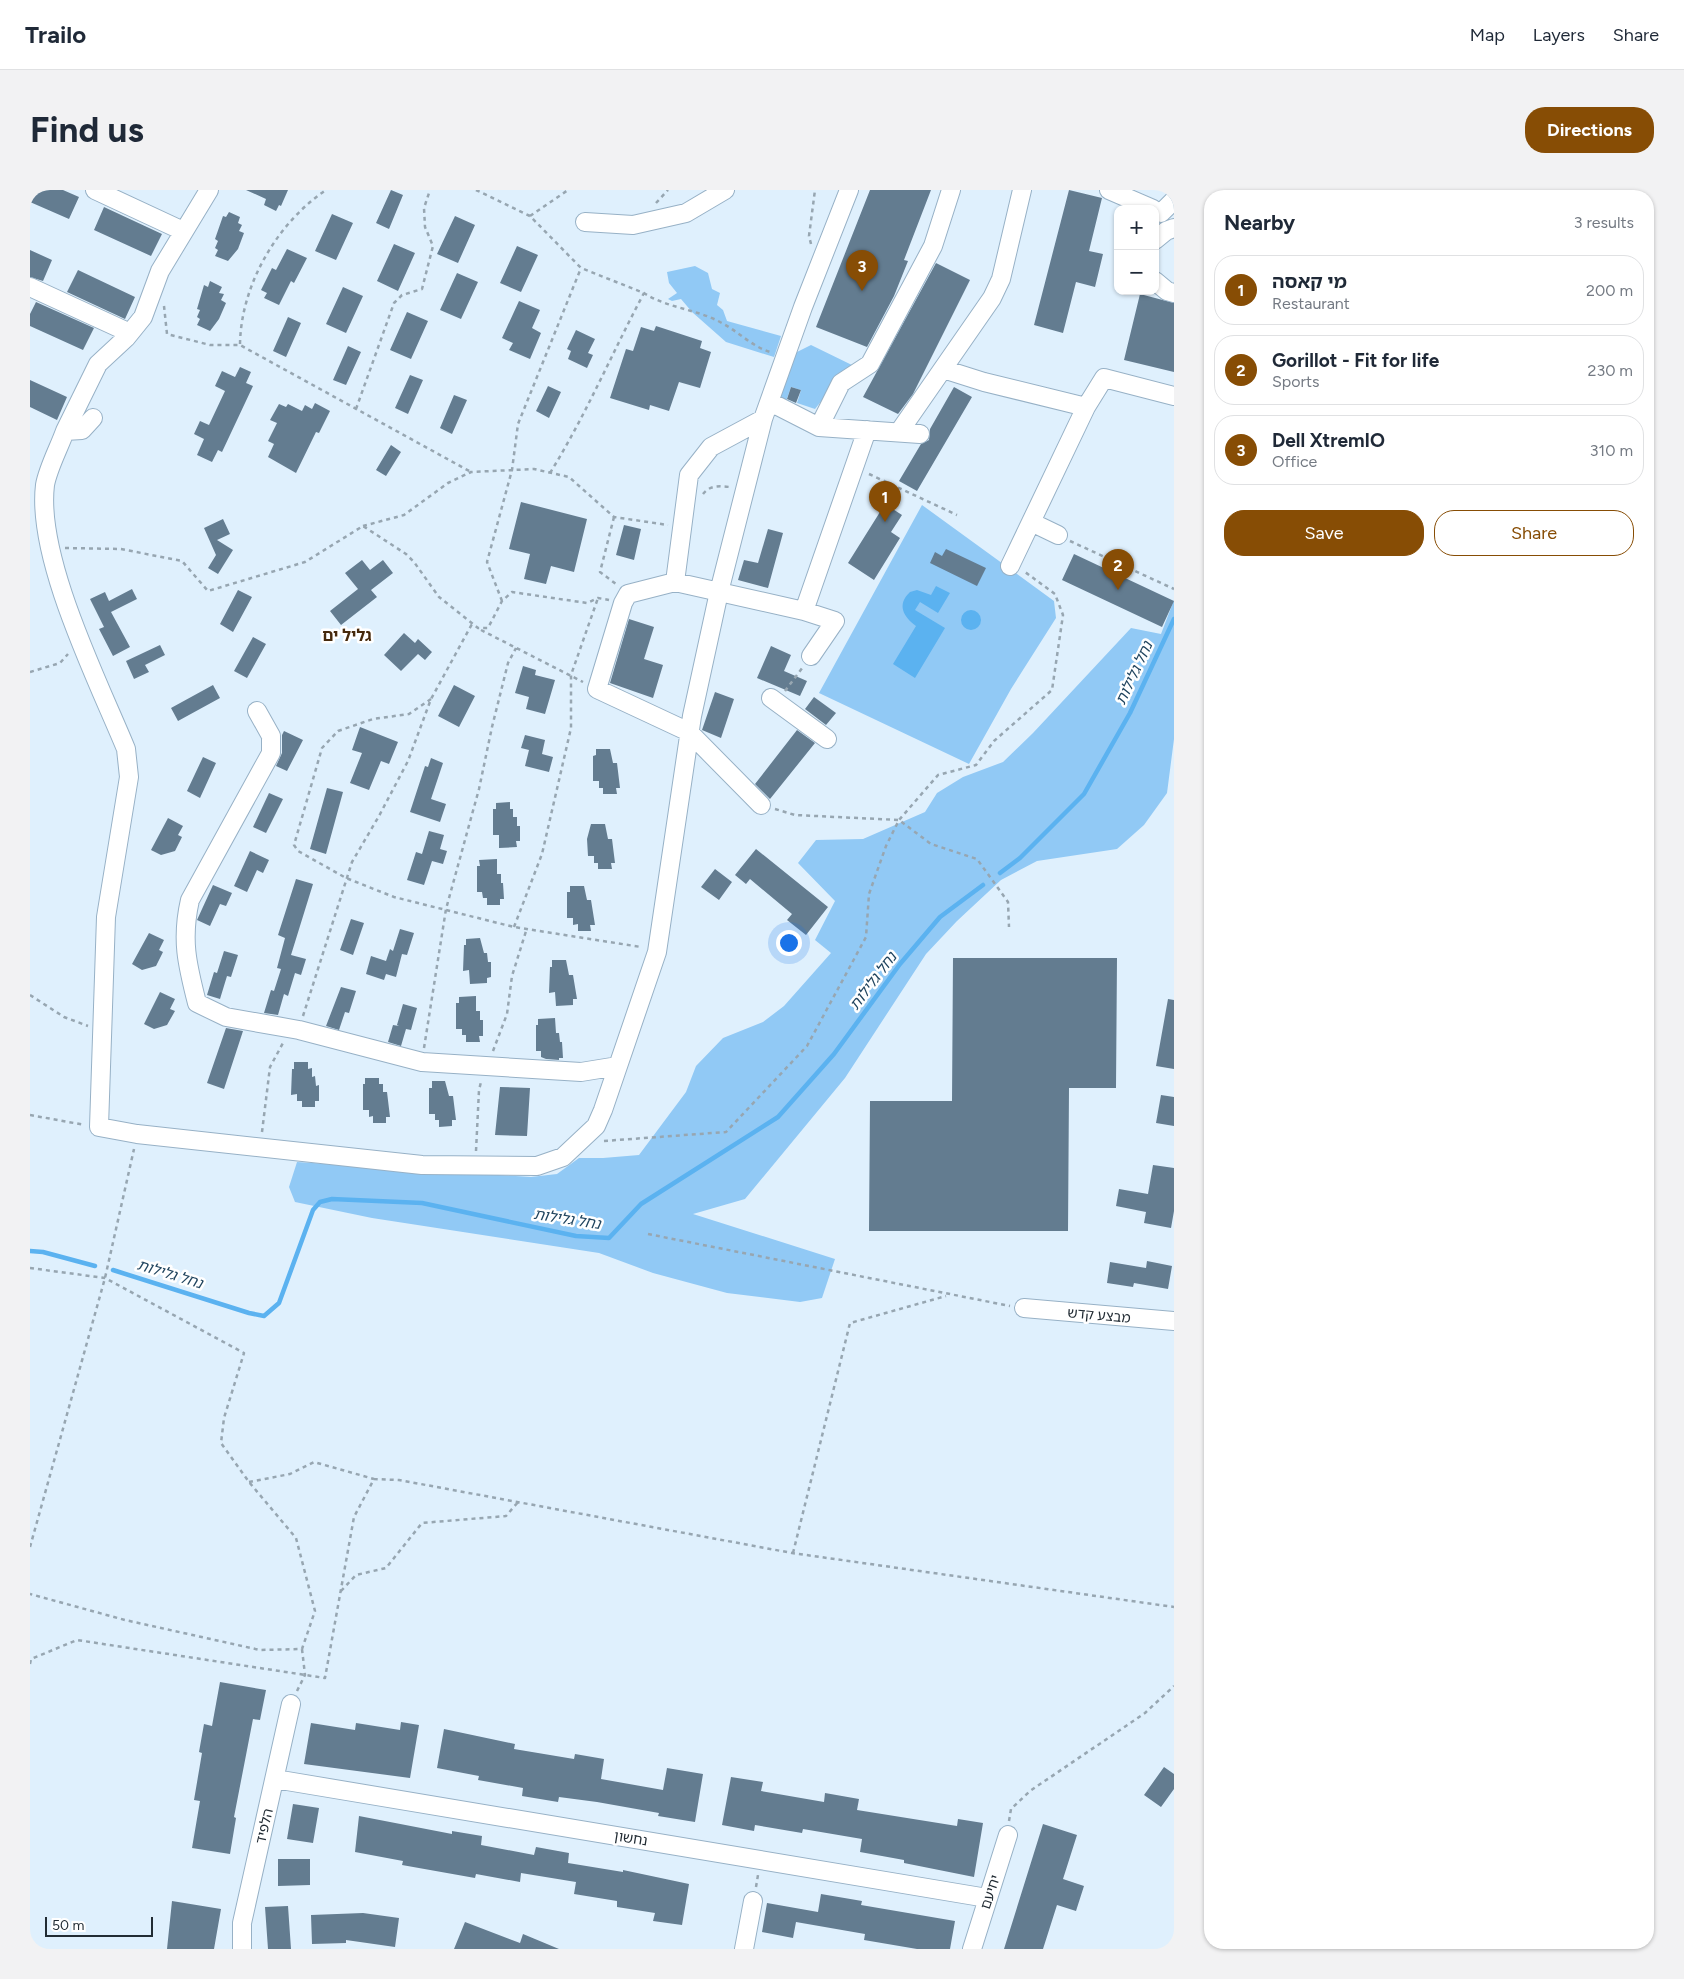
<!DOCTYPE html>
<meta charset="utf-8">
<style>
:root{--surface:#fff;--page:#f2f2f3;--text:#1f2937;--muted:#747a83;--line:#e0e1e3;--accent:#874d05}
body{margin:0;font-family:Figtree,"Noto Sans Hebrew",sans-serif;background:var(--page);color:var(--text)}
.controls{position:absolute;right:15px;top:15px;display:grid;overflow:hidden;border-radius:10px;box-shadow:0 1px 4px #0004}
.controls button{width:45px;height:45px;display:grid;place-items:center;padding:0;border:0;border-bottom:1px solid var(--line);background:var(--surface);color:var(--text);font:25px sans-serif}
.scale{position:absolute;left:15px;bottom:12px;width:108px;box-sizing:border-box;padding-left:5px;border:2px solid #222c34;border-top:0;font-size:14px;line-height:18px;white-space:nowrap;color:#222c34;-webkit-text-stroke:4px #fff;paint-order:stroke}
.you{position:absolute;left:758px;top:752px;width:18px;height:18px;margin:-12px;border:4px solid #fff;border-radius:50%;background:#1a73e8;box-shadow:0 0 0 8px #1a73e833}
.badge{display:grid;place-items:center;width:32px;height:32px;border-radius:50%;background:var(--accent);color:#fff;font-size:16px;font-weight:700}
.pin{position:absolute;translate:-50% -41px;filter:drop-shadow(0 1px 2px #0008)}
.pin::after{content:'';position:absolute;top:26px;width:18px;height:15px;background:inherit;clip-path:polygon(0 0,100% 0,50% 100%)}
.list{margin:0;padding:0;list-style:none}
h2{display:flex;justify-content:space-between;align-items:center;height:65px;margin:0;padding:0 20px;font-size:21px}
h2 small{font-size:16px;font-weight:400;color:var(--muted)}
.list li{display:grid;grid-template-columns:32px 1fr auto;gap:15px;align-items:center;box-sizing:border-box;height:70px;margin:0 10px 10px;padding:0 10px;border:1px solid var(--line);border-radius:20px}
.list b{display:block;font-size:19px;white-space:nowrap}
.list p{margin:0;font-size:16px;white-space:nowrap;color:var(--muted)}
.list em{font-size:16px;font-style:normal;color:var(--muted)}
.actions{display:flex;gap:10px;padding:15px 20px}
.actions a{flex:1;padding:11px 0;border:1px solid var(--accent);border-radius:20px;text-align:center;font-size:18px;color:var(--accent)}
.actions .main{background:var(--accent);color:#fff}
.map{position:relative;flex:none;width:1144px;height:1759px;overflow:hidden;border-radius:20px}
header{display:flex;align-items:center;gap:30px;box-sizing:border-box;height:70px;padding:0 25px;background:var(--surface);border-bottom:1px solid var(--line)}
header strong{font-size:24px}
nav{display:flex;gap:28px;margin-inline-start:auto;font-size:18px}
.intro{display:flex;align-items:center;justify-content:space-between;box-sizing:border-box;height:120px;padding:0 30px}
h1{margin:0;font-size:35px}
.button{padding:12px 22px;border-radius:20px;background:var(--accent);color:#fff;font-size:18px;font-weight:700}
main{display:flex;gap:30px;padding:0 30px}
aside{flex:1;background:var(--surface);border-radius:20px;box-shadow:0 1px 4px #0004}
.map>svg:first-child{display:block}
.green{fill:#91c9f5}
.water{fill:#5bb2f0}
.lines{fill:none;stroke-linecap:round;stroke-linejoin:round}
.stream{stroke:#5bb2f0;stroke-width:4.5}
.building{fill:#637c90}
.minor-casing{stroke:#97b1c6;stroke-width:20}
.path{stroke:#97a6b1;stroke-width:2.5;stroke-dasharray:4 4;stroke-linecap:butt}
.minor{stroke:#fff;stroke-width:18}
.labels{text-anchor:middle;stroke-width:5;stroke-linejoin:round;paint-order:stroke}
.street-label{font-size:14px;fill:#222c34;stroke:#fff}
.water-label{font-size:15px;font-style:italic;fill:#21455f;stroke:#fff}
.quarter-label{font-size:16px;font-weight:bold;fill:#46290c;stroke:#fff}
</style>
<header>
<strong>Trailo</strong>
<nav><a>Map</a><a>Layers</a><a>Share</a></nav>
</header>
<div class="intro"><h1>Find us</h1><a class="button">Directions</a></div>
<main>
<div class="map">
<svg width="1144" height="1759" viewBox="0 0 1144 1759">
<rect width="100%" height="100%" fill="#dff0fd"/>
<!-- green -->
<path class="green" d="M665 76 678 83 682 99 690 103 687 115 693 120 697 131 751 146 744 167 696 152 662 122 651 109 642 111 638 109 647 103 639 93 637 82Z
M781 155 826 177 805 194 785 219 767 213 771 200 761 197 754 217 748 210 757 167Z
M892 315 1024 411 1026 428 981 499 939 574 789 503Z
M1144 410V549L1137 603 1114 635 1087 659 1007 671 971 690 927 731 896 764 815 888 715 1009 663 1024 805 1069 792 1108 770 1112 697 1103 623 1083 569 1063 342 1028 265 1012 259 997 267 972 501 987 527 984 549 968H573L609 965 656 902 666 876 693 848 733 832 754 816 801 763 785 750 805 711 768 673 786 650 833 649 895 622 907 603 933 587 973 572 1003 543 1101 438 1131 444Z"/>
<!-- water -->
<path class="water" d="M906 396 920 403 908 423 890 412 885 420 915 438 885 488 863 474 886 436C874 427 866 415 880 402L887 400 901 405Z
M931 430a10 10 0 1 1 20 0a10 10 0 1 1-20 0Z"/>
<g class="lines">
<!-- stream -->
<path class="stream" d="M970 683 990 668 1054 604 1100 523 1144 429
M0 1061 13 1062 65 1076
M83 1080 219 1123 234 1126 249 1113 283 1020 290 1012 302 1009 392 1013 546 1046 579 1048 611 1014 748 927 804 864 870 774 910 727 953 695"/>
</g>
<!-- building -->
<path class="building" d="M0 0H33L49 7 39 29 0 12Z
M216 0H258L251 16 249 15 246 21 234 15 236 9Z
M361 0 373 5 359 39 346 33Z
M840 0H901L874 70 878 71 864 106 837 157 786 137Z
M1039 0 1072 8 1059 61 1073 64 1065 97 1046 92 1033 143 1004 135Z
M74 17 132 44 121 66 64 40Z
M199 22 210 27 208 33 212 35 209 41 214 43 208 59 198 71 185 66 188 60 185 58 188 51 185 49 193 26 196 27Z
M302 24 323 33 306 70 285 61Z
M425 26 445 35 428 73 407 64Z
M364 54 385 63 368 101 347 91Z
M487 56 508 65 491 102 470 93Z
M257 59 277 68 264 93 261 91 249 115 234 108 237 103 231 100 242 78 246 80Z
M0 60 22 70 13 91 0 87Z
M906 73 940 90 883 204 868 224 833 207Z
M48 80 105 107 95 129 37 102Z
M427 83 448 92 431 129 410 120Z
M180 91 192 97 189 103 194 104 191 110 196 113 189 129 180 141 167 135 170 129 167 127 170 120 167 119 174 95 178 97Z
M313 97 333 106 316 143 296 134Z
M1110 104 1144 113V182L1094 170Z
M489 111 510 120 502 138 511 143 500 169 479 160 483 153 472 148Z
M6 112 64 138 53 160 0 136V124Z
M377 122 398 131 381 169 360 160Z
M258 127 271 133 256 167 243 161Z
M626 136 672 151 670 158 681 162 670 198 649 192 639 221 620 215 619 220 580 208 596 159 603 161 611 137 624 141Z
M546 140 565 149 558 163 563 165 557 178 538 169 541 161 537 159Z
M318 156 331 162 316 195 303 190Z
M210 177 221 182 216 193 223 196 192 262 188 260 182 272 167 265 174 249 164 244 170 231 179 235 195 201 185 196 192 181 205 187Z
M380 185 393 190 378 224 365 218Z
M0 190 37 207 27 230 0 217Z
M518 196 531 202 519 228 506 221Z
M761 197 771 200 766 213 757 209Z
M924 197 942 207 887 301 869 291 891 254 899 250 900 239Z
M424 205 437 210 422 244 410 238Z
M285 213 300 221 289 243 286 242 266 283 238 267 244 254 238 251 247 233 240 230 249 214 256 217 258 214 272 221 275 215 282 219Z
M361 255 371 262 356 286 346 280Z
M491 312 557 329 544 382 521 376 516 394 494 389 500 364 479 359Z
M855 314 872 325 861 342 870 348 844 390 818 373Z
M193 329 200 344 187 350 203 360 188 384 178 378 186 365 174 338Z
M594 335 611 339 604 370 586 365Z
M738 339 753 343 738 398 708 390 714 370 728 373Z
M916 359 956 378 947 396 900 373 905 362 912 366Z
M1044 364 1144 411 1132 437 1032 390Z
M332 370 340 380 353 370 363 383 341 400 347 407 311 435 300 421 328 399 315 383Z
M102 399 107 409 81 422 100 457 83 466 69 439 74 437 60 409 75 402 79 411Z
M208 400 222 407 203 442 190 434Z
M599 429 624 437 614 469 633 475 623 508 580 493Z
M374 443 385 453 388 449 402 462 395 470 388 464 371 481 354 465Z
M223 447 236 454 217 488 204 481Z
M130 455 135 465 115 475 119 482 104 489 96 471Z
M741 456 761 465 754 481 777 491 770 506 727 488Z
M493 476 506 480 505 485 525 490 515 524 496 519 499 507 485 503Z
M183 495 190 508 148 531 141 518Z
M424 495 445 506 429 537 408 526Z
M685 502 704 509 691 548 672 540Z
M784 507 806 523 796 535 775 519Z
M330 537 368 552 359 574 351 571 339 600 320 593 332 563 322 560Z
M767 540 785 553 740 609 725 594Z
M254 541 273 550 257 581 246 576 252 563V545Z
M495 545 515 550 512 564 523 567 519 582 495 576 499 560 491 558Z
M566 559H580L583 573H587L590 598H586L587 604H573V598H569V591H563V566L566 565Z
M173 567 186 573 170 608 157 601Z
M401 568 413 573 401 609 416 614 410 632 380 622 395 576 398 577Z
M297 598 313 602 296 664 280 659Z
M239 603 253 609 236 643 223 637Z
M480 612V619H483V627H487V636H490V651H486L487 657 469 658V645H463V619H466V613Z
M138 628 153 636 148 645 152 647 145 661 131 665 121 660Z
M561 634H575L578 649H582L585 673H581L582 679H568V673H564V666H558L557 649Z
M399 641 414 645 410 659 417 661 413 674 402 671 394 695 377 690 386 662 392 664Z
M726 659 798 717 776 745 757 730 762 724 720 689 716 694 705 685Z
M220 661 239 670 233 683 227 680 217 702 204 696Z
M467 669V684H471V693H473L474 709H470V715H457V708H453L452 702H447V676H450L449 670Z
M685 679 702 692 689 710 671 697Z
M266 689 283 694 261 765 276 769 271 785 265 783 258 806 254 804 248 825 234 823 241 800 247 802 244 801 251 779 247 778 255 748 248 745Z
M183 695 202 703 196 716 190 714 180 736 167 730Z
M540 696H554L557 710H561L565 735H560L561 741H548V734L543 735V728H537V702H540Z
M321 729 334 733 323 765 310 760Z
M370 739 384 743 377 765 372 764 366 787 356 784 354 790 336 784 341 766 356 771 360 759 363 761Z
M119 743 134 750 129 760 133 762 126 776 112 780 102 774Z
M450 748 454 763H457L458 772H461V787L457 788V793L440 794 439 780 433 781 434 755H436V749Z
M194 761 208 765 201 787 197 786 190 809 177 805 184 782 187 783Z
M923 768H1087L1086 898H1039L1038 1041H839L840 911H922Z
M522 770H536L539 785H543L547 809H543V815L526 816 525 802 519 803 520 777H522Z
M311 797 326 801 319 823 315 822 309 840 296 836Z
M130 802 145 809 140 819 145 821 137 835 124 839 114 834Z
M446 806V821H450V830H453V846H449L450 852H436V845H432V839H426V813H429V807Z
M1138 809 1144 810V879L1126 876Z
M373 814 387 818 381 840 376 839 371 856 358 852 363 835 369 836 367 835Z
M525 828 526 843H529L530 852H532L533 868H529V870L516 869 511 867V861H506V835H508V829Z
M196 838 213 841 194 899 177 893Z
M264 872H278V879L282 878V887L285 886 286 896 289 895V911H285V917H272V911H267V904L261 905 262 879H264Z
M335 888H349V894H353V902H357L360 927H356V933H343V926L339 927V920H333V894H335Z
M402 891H415L419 906H423L426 930H422V936L409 937V930H405V924H399V898H402Z
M470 897 500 898 497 946 465 945Z
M1131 905 1144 907V936L1126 933Z
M1123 975 1144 978V1021L1141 1038 1114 1033 1116 1022 1086 1016 1089 999 1118 1004Z
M1117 1071 1142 1076 1138 1099 1104 1093 1103 1097 1077 1093 1080 1072 1116 1078Z
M190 1492 236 1500 230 1530 223 1529 204 1627 206 1628 200 1664 162 1658 170 1611 164 1610 172 1563 169 1562 174 1534 182 1536Z
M371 1532 389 1535 380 1588 274 1574 281 1533 325 1540 326 1533 370 1540Z
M414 1539 485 1554 484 1559 544 1569 545 1564 574 1569 571 1589 633 1600 637 1578 673 1584 665 1632 628 1626 629 1623 567 1612 529 1607 528 1612 492 1606 493 1598 448 1590 449 1586 407 1578Z
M1134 1577 1144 1584V1599L1131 1617 1114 1605Z
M701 1587 733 1592 731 1601 794 1612 795 1603 829 1609 827 1620 927 1636 928 1629 953 1633 944 1687 874 1673V1670L830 1662 832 1649 773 1639 772 1643 725 1635 724 1641 692 1635Z
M263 1614 289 1618 283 1653 257 1649Z
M329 1626 422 1644V1641L452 1646 451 1655 504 1665 506 1657 539 1663 538 1673 593 1682V1680L659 1694 652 1735 623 1731 625 1723 587 1717V1711L544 1704 546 1692 491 1683 490 1692 446 1684 445 1688 372 1675 373 1671 325 1662Z
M1013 1634 1047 1645 1033 1689 1054 1696 1046 1721 1027 1715 1013 1759H974Z
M248 1669H280V1695L248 1696Z
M791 1704 832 1711 831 1715 925 1731 920 1759H887L834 1750 835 1744 766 1732 763 1748 732 1742 737 1713 788 1722Z
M142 1711 191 1719 184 1759H137Z
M258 1716 261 1759H238L235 1717Z
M333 1723 369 1728 365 1757 316 1750V1753L282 1754 281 1725Z
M435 1732 490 1753 493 1744 529 1759H424Z"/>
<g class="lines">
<!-- minor casing -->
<g class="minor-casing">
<path id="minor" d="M65 0 153 41
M1079 0 1123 19
M1131 23 1144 10
M555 32 603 35 656 23 695 0
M1125 50 1136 41 1144 38
M1125 91 1137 101 1144 103
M0 97 100 143
M913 179 954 192 1056 217 1074 188 1144 206
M740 212 789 237 890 244
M63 228 52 240 35 241C29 258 18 278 15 295 6 368 68 491 96 559L99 587 76 727 69 937 107 944 392 975 507 976 533 967 566 936 573 920 627 762 662 526 689 402 733 229 773 117 819 0
M789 237 811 193 840 174 903 56 921 0
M35 241 68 174 96 148 113 127 130 81 179 0
M869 242 962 108 971 89 992 0
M1001 332 1028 345
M980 376 1056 217
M645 392 659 285 681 257 733 229
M774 421 805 431 781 466
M741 508 797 549
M227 521 241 546V563L160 710C151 749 157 774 167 813L196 827 269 840 392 872 551 882 588 876
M731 615 659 542 567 499 593 413 598 404 645 392 774 421 837 240
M994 1118 1144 1131
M245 1589 957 1708
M212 1759V1733L261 1514
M714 1759 723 1711
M942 1759 978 1645"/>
</g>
<!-- path -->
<path class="path" d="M446 0 500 26 551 78 614 103C637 118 666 119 690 132 708 141 721 156 740 162
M626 13 638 0
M500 26 538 0
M781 54 779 46 785 0
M134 116 137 144 180 155H210L441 282
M210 154C211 95 247 33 296 0
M326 219 364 113 372 105 392 99 403 56 395 37 394 18 400 0
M520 283C556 225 582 163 614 103
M839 284 927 325
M673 304C680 295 689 296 700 297
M584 327 570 382 586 394
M333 336 374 325 418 293 441 282 504 279 539 287 584 327 638 335
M1040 351 1144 399
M35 358 91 359 152 371 178 401 275 372 333 336 376 364 384 372 409 407 448 438H458L472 411 482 402 557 413 568 408 579 410
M472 411 457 372 482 280 488 234 551 78
M451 440 553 492
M0 482 30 473 38 464
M755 501 773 477
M401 509 379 524 343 529 308 541 292 558 264 655 268 661 316 688 364 707 484 737 611 757
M745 619 765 625 869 630 901 654 947 669 978 712 979 737
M484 737 512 664 541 538V485L568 408
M0 805 34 827 58 836
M273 826 322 672 349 626 378 571 401 509 442 434
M394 858 416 719 449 599 462 537 478 473 486 458
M463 861 477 824 482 786 497 738
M0 925 55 935
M232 942 240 877 253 853
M574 951 696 942 777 856 836 747 839 704 856 656 869 630 908 585 946 575 964 551 1022 500 1033 425 1025 404 995 382
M446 961 449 900 451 892
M618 1044 980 1116
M0 1078 75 1088 214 1163 194 1228 191 1253 219 1292 266 1348 285 1421 272 1459 230 1460 95 1430 0 1404
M219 1292 260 1284 284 1272 344 1289
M0 1357 75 1088 104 959
M763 1363 820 1133 916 1106
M311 1401 326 1385 356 1378 392 1333 476 1326 488 1312
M0 1474 1 1469 47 1450 295 1488 324 1327 344 1289 369 1290 762 1363 1144 1417
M267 1501 275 1485 272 1459
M979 1631 981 1619 1000 1601 1115 1523 1144 1496
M726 1697 728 1685"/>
<!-- minor -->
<use href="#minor" class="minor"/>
</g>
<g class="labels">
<!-- street labels -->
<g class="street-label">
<text transform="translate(1069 1125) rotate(5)" y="5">מבצע קדש</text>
<text transform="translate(234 1636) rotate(-77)" y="5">הלפיד</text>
<text transform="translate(601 1648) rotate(9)" y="5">נחשון</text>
<text transform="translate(960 1702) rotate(-72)" y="5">יחיעם</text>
</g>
<!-- water labels -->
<g class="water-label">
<text transform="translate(1104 483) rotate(-65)" y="5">נחל גלילות</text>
<text transform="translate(843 791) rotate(-53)" y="5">נחל גלילות</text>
<text transform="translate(537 1029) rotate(9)" y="5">נחל גלילות</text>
<text transform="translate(140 1084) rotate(17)" y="5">נחל גלילות</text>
</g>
<!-- quarter labels -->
<g class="quarter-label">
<text x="317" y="451">גליל ים</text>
</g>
</g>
</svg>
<div class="controls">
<button>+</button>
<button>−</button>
</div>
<div class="scale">50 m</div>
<div class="you"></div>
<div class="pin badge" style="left:855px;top:332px">1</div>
<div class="pin badge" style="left:1088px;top:400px">2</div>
<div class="pin badge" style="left:832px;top:101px">3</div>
</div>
<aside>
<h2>Nearby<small>3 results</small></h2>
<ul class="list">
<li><span class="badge">1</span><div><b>מי קאסה</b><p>Restaurant</p></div><em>200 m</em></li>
<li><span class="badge">2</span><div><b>Gorillot - Fit for life</b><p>Sports</p></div><em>230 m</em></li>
<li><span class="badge">3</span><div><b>Dell XtremIO</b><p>Office</p></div><em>310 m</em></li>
</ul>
<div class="actions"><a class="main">Save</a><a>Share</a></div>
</aside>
</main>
